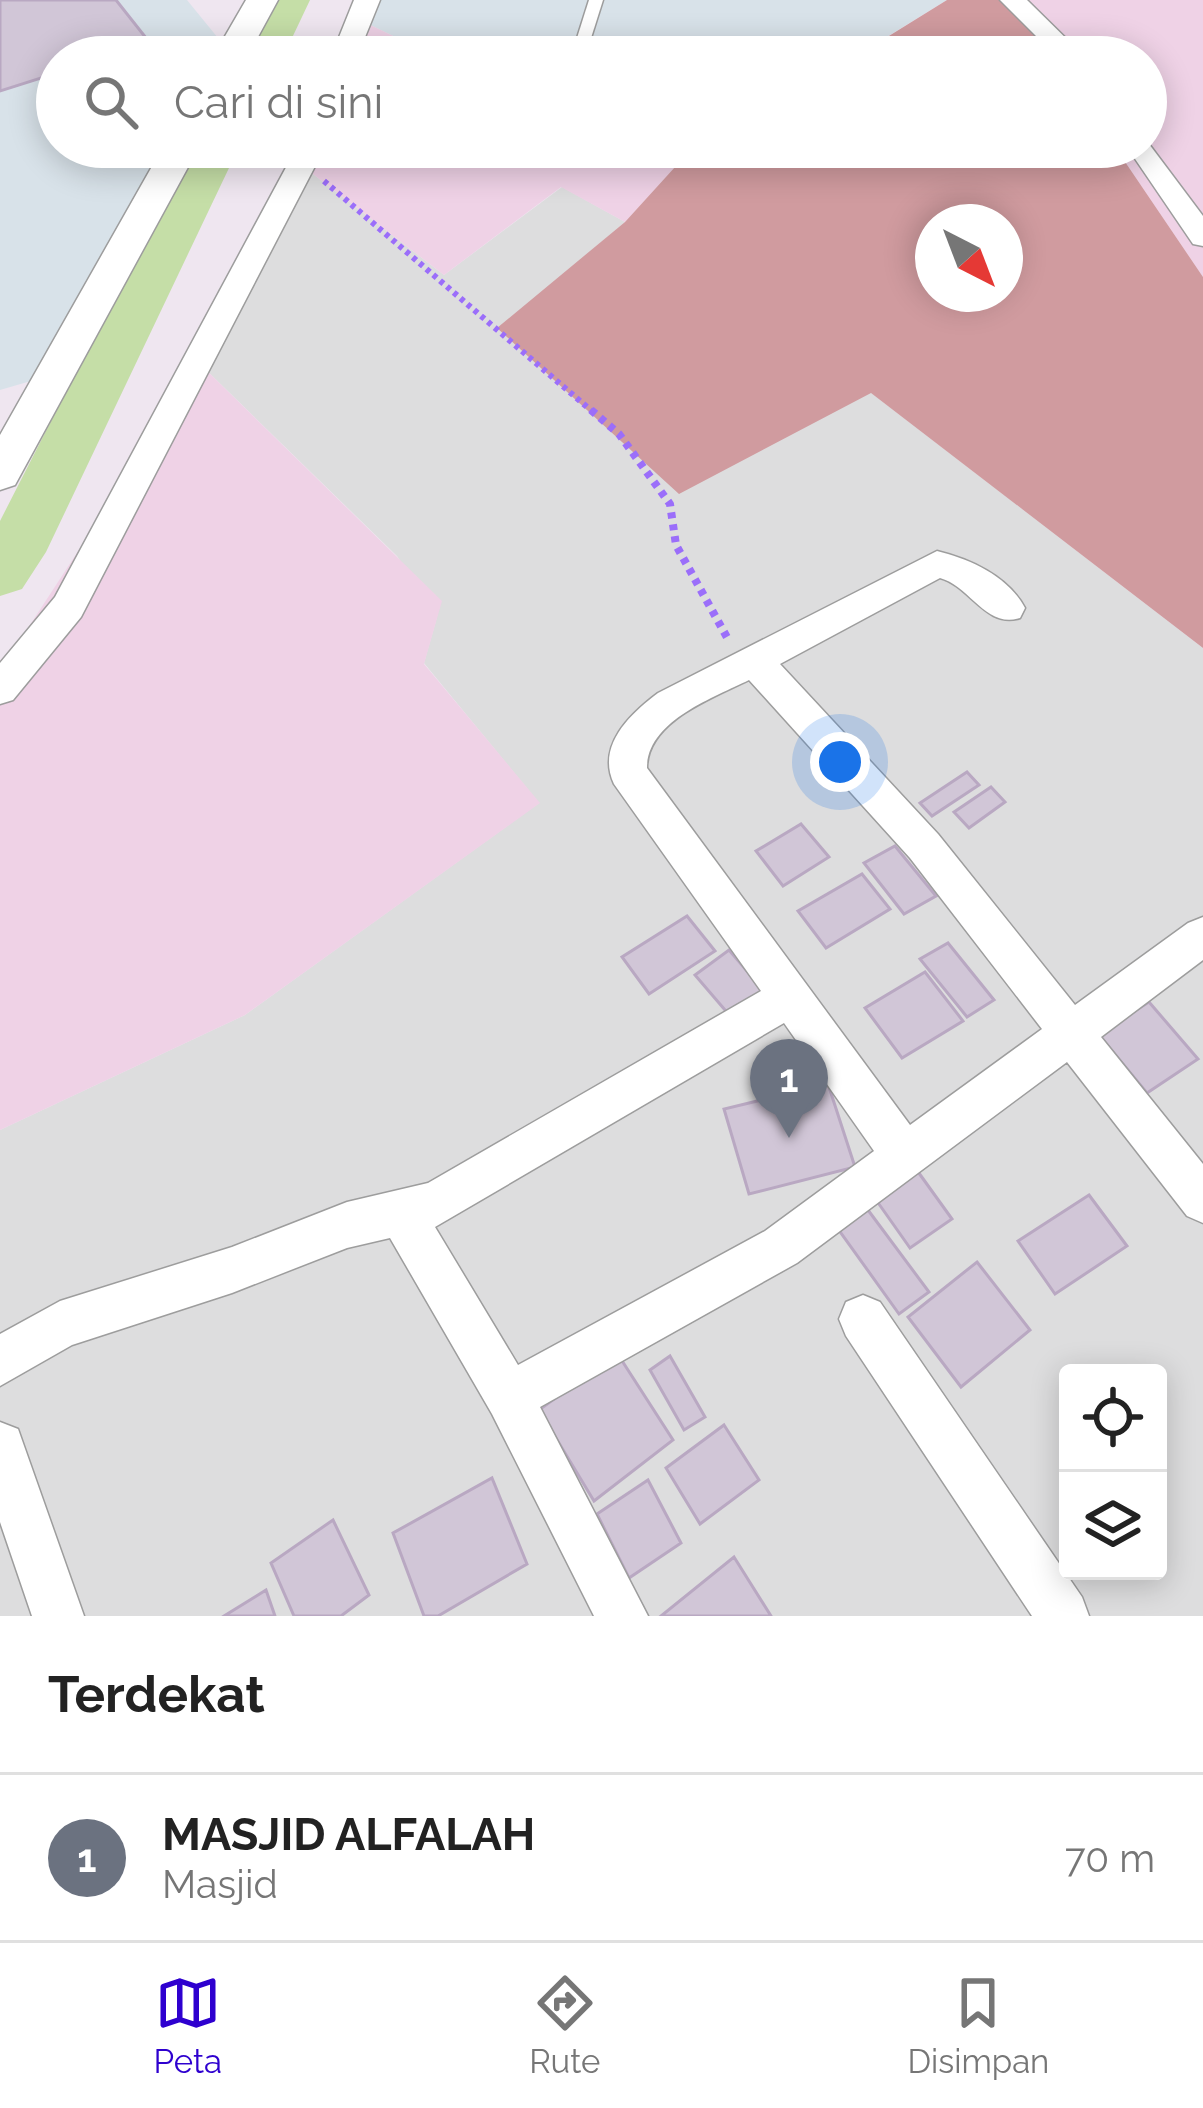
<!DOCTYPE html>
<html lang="id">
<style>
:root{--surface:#fff;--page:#f2f2f2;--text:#222;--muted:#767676;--line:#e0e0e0;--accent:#2e00cf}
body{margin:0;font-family:Raleway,sans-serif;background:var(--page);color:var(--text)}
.controls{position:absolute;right:36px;bottom:36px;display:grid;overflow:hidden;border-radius:12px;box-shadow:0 6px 30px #0003}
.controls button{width:108px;height:108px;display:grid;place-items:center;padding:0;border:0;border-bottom:3px solid var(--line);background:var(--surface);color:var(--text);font:60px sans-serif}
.compass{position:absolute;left:915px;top:204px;width:108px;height:108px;border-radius:50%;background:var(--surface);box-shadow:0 6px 30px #0003;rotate:138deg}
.you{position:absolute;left:840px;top:762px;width:42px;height:42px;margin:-30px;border:9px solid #fff;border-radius:50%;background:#1a73e8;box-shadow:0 0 0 18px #1a73e833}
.badge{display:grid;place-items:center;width:78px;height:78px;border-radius:50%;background:var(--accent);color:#fff;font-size:39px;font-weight:700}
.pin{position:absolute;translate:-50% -99px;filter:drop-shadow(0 3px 6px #0008)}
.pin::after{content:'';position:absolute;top:63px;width:42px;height:36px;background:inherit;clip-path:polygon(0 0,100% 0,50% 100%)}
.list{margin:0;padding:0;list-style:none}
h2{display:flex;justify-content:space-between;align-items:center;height:156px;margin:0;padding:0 48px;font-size:51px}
h2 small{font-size:39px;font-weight:400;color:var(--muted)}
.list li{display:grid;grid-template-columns:78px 1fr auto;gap:36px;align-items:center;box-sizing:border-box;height:168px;padding:0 48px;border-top:3px solid var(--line)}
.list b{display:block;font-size:45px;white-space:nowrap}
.list p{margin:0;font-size:39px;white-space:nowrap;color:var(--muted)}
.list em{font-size:39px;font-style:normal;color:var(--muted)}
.icon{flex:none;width:66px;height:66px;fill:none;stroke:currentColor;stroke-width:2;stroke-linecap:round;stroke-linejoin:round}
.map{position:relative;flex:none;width:1203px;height:1616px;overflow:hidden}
.search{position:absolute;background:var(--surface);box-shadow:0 6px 30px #0003;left:36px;right:36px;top:36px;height:132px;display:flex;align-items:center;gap:30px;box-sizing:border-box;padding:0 42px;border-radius:66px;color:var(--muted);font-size:45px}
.sheet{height:324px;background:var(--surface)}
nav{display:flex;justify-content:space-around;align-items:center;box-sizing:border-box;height:168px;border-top:3px solid var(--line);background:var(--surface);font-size:33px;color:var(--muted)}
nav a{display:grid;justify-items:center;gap:6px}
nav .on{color:var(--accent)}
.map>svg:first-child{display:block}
.residential{fill:#ddddde;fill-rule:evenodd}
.industrial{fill:#d8e2e9}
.farmland{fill:#efd2e6}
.forest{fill:#d09b9f;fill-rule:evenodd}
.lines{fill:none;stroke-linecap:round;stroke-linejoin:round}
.river{fill:#c5dea7;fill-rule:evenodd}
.building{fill:#d1c6d7;stroke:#b9a8c2;stroke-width:3}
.service-casing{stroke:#9d9d9d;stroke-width:3}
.minor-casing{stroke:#9d9d9d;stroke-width:3}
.tertiary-casing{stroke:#9d9d9d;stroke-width:3}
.path-far1{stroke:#9b6efa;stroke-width:6;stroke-dasharray:4.5 4.5;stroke-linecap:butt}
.path{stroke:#9b6efa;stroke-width:8;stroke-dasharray:6 6;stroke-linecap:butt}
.service{fill:#fff;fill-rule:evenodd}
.minor{fill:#fff;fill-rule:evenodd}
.tertiary{fill:#fff;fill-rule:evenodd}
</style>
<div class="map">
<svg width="1203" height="1616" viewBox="0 0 1203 1616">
<rect width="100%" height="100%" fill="#efe6f0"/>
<!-- residential -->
<path class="residential" d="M309 171 444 275 562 187 625 222 498 329 870 392 1203 648V1616H0V1130L245 1015 539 803 424 663 437 617 397 556 200 364 218 290ZM1068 1373H1158V1571H1068Z"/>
<!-- industrial -->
<path class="industrial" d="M0 0H187L218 38 208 57H57V147H163L48 376 0 390Z
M370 0H947L854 57H437L362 21Z"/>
<!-- farmland -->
<path class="farmland" d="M1004 0H1203V277L1115 147H1146V57H1053Z
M362 21 437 57H349Z
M317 147H628L675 167 625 222 561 187 444 275 309 171Z
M200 364 442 601 424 664 540 803 245 1015 0 1130V671Z"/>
<!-- forest -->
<path class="forest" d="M947 0H1004L1053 57H855Z
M708 147H1115L1203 277V648L871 393 679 494 497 328 625 222 675 167ZM933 222H1005V294H933Z"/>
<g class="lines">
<!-- river -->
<path class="river" d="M266 0H310L283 57H237Z
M191 147H239L46 552 22 589 0 596V521Z"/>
</g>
<!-- building -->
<path class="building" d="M0 0H116L150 43 106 57H57V73L0 91Z
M967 772 979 785 932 816 920 803Z
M991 787 1005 802 969 828 954 812Z
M801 824 829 857 783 886 756 851Z
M895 846 936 896 904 914 864 863Z
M862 874 890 909 826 948 798 911Z
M687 916 715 951 649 994 622 957Z
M948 943 994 1000 967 1017 920 959Z
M729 950 765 992 731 1017 695 975Z
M925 972 963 1021 902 1058 865 1008Z
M1149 1002 1198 1059 1147 1093 1098 1034Z
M828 1084 855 1167 749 1194 724 1109Z
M916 1169 952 1219 910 1248 874 1197Z
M1089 1195 1127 1246 1055 1294 1018 1241Z
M865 1206 929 1292 899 1314 836 1226Z
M977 1262 1030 1330 961 1387 908 1317Z
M617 1353 673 1440 594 1501 539 1410Z
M670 1356 705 1417 684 1430 650 1370Z
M724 1425 759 1480 700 1524 666 1468Z
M492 1478 527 1564 438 1616H424L393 1533Z
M648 1480 681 1543 629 1578 597 1514Z
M333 1520 369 1595 341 1616H294L271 1563Z
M734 1557 771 1616H661Z
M266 1590 275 1616H224Z"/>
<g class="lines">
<!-- service casing -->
<g class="service-casing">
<path id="service" d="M589 0H603L585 57H571Z"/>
</g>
<!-- minor casing -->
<g class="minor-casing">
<path id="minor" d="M354 0H380L357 57H331Z
M1000 0H1027L1085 57H1057Z
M1146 140 1203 216V246L1193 244 1127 147H1146Z
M297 147H325L81 617 13 700 0 704V663L55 597Z
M937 551C970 559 1008 576 1025 608L1020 618C986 629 970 586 940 578L780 664 938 834 1075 1005 1188 923 1203 917V960L1101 1037 1203 1164V1223L1187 1216 1067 1062 797 1263 540 1407 648 1616H594L492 1414 390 1238 347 1248 232 1293 72 1345 0 1386V1334L60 1301 232 1247 347 1202 428 1183 761 991 614 784C596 746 630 714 658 693ZM749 680 910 858 1042 1029 910 1125 647 768C647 721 713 698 749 680ZM784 1023 874 1151 765 1231 518 1365 435 1227Z
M863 1295 880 1302 1082 1597 1089 1616H1032L846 1336 839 1319 846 1302Z
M0 1422 18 1429 84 1616H32L0 1522Z"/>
</g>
<!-- tertiary casing -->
<g class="tertiary-casing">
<path id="tertiary" d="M246 0H278L247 57H213Z
M163 147H199L15 485 0 490V435Z"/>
</g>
<!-- path-far1 -->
<path class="path-far1" d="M324 181 594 413"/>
<!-- path -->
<path class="path" d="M591 410 619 434 670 504 676 545 729 641"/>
<!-- service -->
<use href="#service" class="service"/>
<!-- minor -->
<use href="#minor" class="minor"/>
<!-- tertiary -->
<use href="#tertiary" class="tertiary"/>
</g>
</svg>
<div class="controls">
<button><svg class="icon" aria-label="locate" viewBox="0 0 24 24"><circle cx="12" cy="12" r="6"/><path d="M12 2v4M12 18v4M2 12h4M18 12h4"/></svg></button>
<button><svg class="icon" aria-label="layers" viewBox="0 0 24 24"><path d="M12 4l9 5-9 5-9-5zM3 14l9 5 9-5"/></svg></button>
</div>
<svg class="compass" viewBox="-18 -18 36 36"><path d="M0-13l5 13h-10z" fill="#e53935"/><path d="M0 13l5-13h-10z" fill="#767676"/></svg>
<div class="you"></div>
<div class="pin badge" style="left:789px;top:1138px;background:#6b7280">1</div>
<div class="search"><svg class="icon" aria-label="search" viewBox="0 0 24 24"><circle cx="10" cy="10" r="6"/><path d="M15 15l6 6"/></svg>Cari di sini</div>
</div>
<section class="sheet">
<h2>Terdekat<small></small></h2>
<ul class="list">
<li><span class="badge" style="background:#6b7280">1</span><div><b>MASJID ALFALAH</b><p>Masjid</p></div><em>70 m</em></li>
</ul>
</section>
<nav>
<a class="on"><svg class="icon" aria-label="map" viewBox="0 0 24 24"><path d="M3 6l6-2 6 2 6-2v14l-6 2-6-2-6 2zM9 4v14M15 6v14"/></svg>Peta</a>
<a><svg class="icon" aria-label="directions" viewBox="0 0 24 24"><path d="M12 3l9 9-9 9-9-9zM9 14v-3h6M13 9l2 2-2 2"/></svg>Rute</a>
<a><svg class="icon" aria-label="saved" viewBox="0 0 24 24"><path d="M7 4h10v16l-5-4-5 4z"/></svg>Disimpan</a>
</nav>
